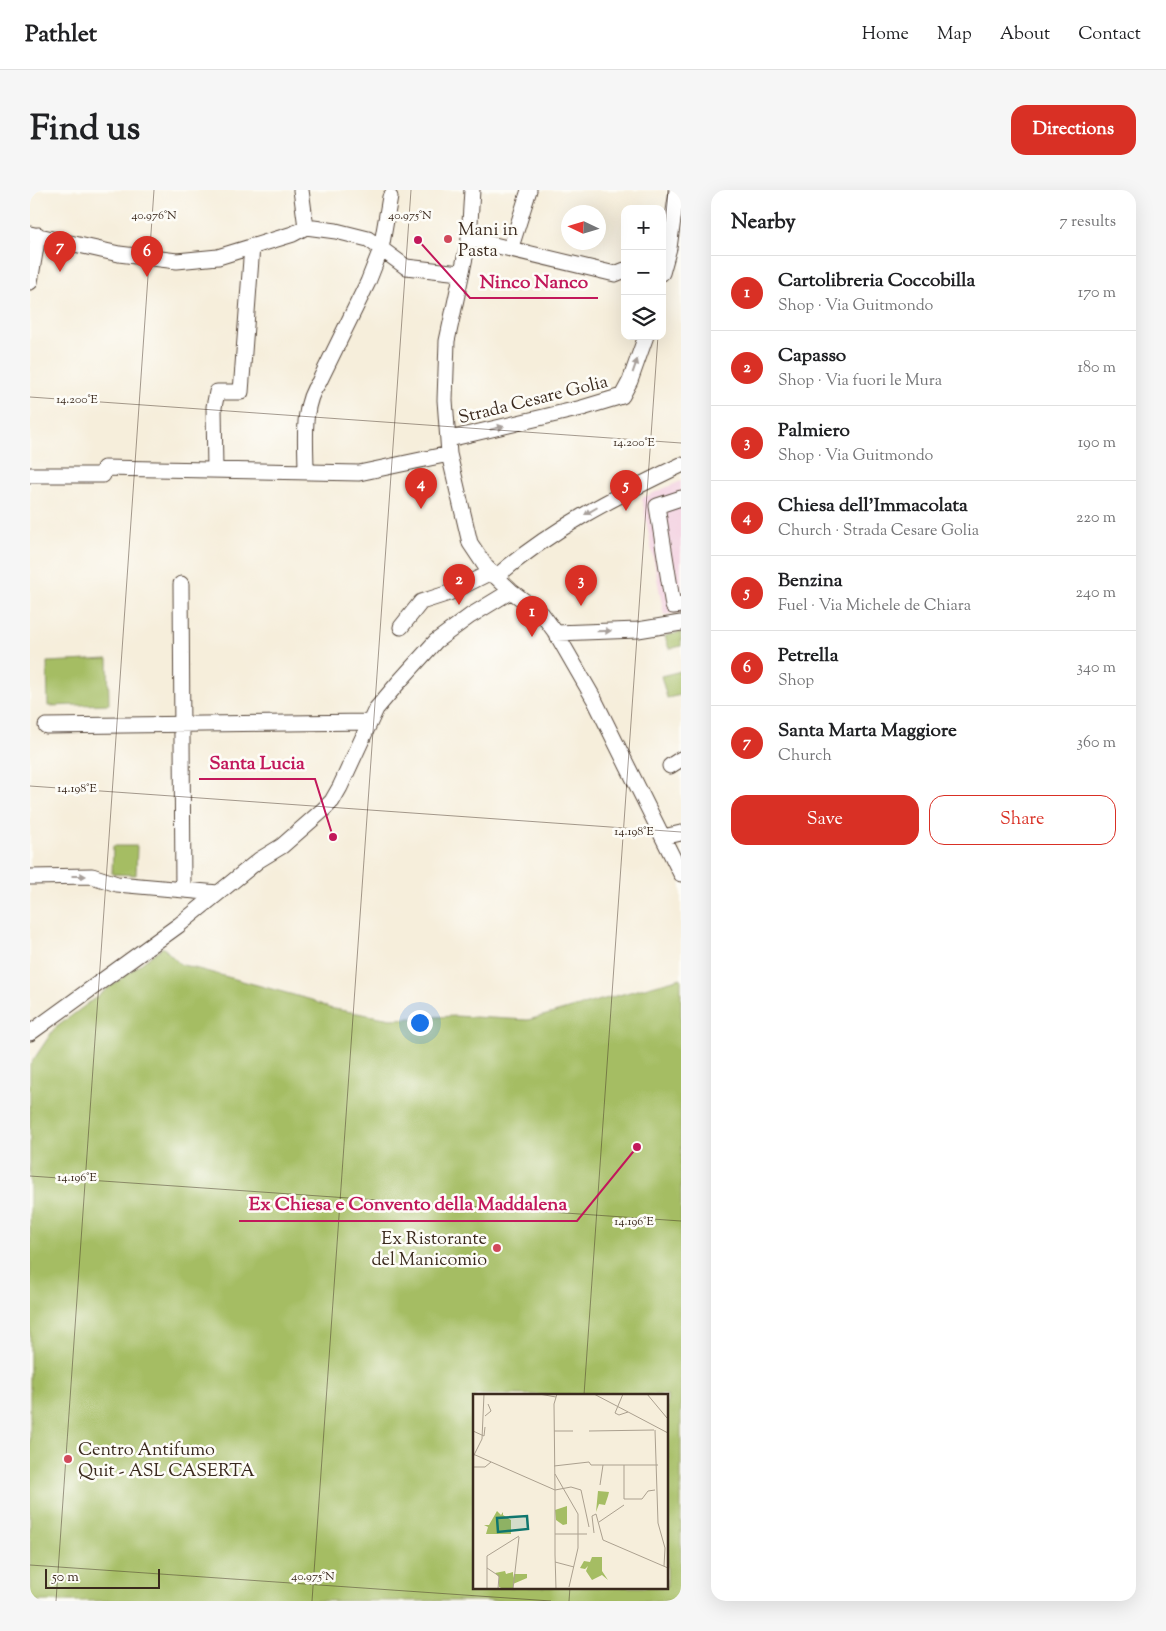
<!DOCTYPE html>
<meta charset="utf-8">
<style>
:root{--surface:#fff;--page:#f6f6f6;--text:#202124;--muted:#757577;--line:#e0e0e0;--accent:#d93025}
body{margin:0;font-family:"Sorts Mill Goudy",serif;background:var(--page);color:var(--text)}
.controls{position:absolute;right:15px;top:15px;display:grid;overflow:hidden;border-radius:10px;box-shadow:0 5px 20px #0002}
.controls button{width:45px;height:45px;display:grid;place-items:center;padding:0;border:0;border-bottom:1px solid var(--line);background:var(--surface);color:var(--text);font:25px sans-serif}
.compass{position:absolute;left:531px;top:15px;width:45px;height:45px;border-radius:50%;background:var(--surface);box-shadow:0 5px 20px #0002;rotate:274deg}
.scale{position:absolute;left:15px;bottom:12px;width:115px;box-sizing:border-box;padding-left:5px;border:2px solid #3b2a1e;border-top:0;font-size:14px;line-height:18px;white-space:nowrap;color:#3b2a1e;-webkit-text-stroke:4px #fdfcf7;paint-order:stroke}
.you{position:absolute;left:389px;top:832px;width:18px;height:18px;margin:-12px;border:4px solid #fff;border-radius:50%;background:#1a73e8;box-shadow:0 0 0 8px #1a73e833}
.badge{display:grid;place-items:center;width:32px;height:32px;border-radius:50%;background:var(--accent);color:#fff;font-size:16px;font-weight:700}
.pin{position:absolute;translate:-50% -41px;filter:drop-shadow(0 1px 2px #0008)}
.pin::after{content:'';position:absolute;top:26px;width:18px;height:15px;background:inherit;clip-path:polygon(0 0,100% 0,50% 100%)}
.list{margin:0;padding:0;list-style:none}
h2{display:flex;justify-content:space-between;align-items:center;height:65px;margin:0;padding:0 20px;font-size:21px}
h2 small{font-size:16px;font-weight:400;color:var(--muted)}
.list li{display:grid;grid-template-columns:32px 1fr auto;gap:15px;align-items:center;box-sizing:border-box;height:75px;padding:0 20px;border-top:1px solid var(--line)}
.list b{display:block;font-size:19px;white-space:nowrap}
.list p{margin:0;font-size:16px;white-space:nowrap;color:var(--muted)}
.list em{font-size:16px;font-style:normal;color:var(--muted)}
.actions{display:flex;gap:10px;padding:15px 20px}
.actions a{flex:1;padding:11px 0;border:1px solid var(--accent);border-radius:15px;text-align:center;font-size:18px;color:var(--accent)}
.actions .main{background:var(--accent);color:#fff}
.icon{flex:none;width:28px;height:28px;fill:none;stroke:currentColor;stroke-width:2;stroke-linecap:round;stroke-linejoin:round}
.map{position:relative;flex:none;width:651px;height:1411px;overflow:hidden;border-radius:15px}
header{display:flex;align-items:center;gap:30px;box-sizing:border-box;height:70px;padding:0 25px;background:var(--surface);border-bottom:1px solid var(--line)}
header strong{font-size:24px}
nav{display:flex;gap:28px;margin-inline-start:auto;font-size:18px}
.intro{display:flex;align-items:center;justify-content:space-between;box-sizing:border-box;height:120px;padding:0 30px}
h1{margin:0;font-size:35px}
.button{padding:12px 22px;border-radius:15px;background:var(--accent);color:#fff;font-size:18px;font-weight:700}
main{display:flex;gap:30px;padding:0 30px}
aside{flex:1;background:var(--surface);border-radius:15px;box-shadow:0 5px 20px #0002}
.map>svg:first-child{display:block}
.built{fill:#f3cfe0}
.green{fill:#a5bd63;stroke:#707440;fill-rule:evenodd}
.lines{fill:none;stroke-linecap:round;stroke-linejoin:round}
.minor-casing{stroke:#57473a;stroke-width:17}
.minor{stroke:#fff;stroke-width:15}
.oneway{fill:#a79f9a}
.ticks{fill:none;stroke:#3b2a1e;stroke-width:1;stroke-opacity:0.45}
.poi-dot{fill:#d1495b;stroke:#fdfcf7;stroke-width:2}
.labels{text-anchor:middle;stroke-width:5;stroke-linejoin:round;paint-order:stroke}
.poi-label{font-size:18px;fill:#3b2a1e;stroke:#fdfcf7;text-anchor:start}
.street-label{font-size:18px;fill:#3b2a1e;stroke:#fdfcf7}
.inset-road{fill:none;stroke:#aba08f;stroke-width:1}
.view{fill:#0f766e;fill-opacity:0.15;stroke:#0f766e;stroke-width:2.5}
.inset-edge{fill:none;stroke:#3b2a1e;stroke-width:2.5}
.ticks-label{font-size:12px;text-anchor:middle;fill:#3b2a1e;stroke:#fdfcf7;stroke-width:5;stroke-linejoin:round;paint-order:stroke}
.leader{fill:none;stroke:#c2185b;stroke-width:2}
.callout-dot{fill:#c2185b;stroke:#fdfcf7;stroke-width:2}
.callout-label{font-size:19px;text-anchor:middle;font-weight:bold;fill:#c2185b;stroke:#fdfcf7;stroke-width:5;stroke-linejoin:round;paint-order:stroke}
</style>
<header>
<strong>Pathlet</strong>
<nav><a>Home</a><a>Map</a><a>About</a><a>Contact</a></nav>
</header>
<div class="intro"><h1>Find us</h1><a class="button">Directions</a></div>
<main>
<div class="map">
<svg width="651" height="1411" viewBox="0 0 651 1411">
<rect width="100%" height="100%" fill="#fdfcf7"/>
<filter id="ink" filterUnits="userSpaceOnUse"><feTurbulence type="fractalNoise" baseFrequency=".02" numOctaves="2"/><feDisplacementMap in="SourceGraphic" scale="10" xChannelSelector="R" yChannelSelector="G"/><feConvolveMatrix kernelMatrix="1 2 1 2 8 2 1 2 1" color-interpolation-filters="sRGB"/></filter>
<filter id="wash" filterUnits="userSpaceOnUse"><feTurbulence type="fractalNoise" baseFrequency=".0096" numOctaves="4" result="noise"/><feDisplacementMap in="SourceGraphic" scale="20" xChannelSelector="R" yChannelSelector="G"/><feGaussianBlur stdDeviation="1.12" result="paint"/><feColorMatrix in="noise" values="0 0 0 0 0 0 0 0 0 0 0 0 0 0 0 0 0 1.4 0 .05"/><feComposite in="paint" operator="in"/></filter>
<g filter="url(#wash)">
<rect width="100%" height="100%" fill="#f6eedb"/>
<!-- built -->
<path class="built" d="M651 291V422L634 425 612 308Z"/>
<!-- green -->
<path class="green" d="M651 442V456L639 459 635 446Z
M78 469 79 514 18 516 17 472Z
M651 481V505L637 508 631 486Z
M83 656H107L106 685 82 684Z
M133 757 150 774 282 810 299 818 361 829 425 826 498 830 651 788V1411H0V875L24 839ZM445 1205H637V1397H445Z"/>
</g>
<g filter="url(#ink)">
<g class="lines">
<!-- minor casing -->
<g class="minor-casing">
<path id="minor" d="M271 0 276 37
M442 0 439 49 417 151 415 210 419 264 440 353 456 377 481 401 512 424 526 443 564 509 651 684
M0 44 89 64 147 71 188 67 263 44 276 37 306 41 338 49 376 77 430 83
M439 49 585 84 595 80
M481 57 499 0
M632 83 639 58 647 0
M0 92 8 45
M419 249 552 218 592 206 600 191 616 146
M185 280 184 217 187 202H211L222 56
M276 281C276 253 271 215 289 192L338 92 351 59 360 7
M0 285H73L74 278 329 283 419 264
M651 308 627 316 643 416 651 415
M466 387C521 339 586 306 651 275
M151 394 153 700
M371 437 391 412 419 403 461 382
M526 443 608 440 651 433
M16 536 339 532
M640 576 651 569
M633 647 651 643
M0 687 62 686 87 694 188 703
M0 843 149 735 229 670 252 656 293 620 302 611 310 597 346 519 368 493 406 451 440 426 481 401"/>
</g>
<!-- minor -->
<use href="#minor" class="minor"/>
</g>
<!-- one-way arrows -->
<defs><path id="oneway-solid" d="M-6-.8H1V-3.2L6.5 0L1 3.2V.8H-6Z" transform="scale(1.25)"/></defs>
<g class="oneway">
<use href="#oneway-solid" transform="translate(605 176) rotate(-71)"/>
<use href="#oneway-solid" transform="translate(467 238) rotate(-13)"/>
<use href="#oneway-solid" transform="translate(561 321) rotate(150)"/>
<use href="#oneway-solid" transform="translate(574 441) rotate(-2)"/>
<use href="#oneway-solid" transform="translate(49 686)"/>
</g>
</g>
<!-- ticks -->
<path class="ticks" d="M632 79 638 0M0 207 651 253M0 596 651 642M0 986 651 1031M554 1205 628 146M0 1375 521 1411M26 1411 124 0M282 1411 381 0M539 1411 540 1397"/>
<!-- markers -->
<g class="poi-dot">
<circle cx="418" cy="49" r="5"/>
<circle cx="467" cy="1058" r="5"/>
<circle cx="38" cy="1269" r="5"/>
</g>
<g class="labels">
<!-- poi labels -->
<g class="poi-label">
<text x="428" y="45">Mani in<tspan x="428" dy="21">Pasta</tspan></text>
<text x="457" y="1054" text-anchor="end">Ex Ristorante<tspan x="457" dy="21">del Manicomio</tspan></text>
<text x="48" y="1265">Centro Antifumo<tspan x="48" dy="21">Quit - ASL CASERTA</tspan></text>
</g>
<!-- street labels -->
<g class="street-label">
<text transform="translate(503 209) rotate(-14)" y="6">Strada Cesare Golia</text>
</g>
</g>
<!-- overview -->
<g transform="translate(443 1204)">
<rect width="195" height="195" fill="#f6eedb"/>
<path d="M125 97 136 98 135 102 132 111 126 110 123 118ZM94 112V130L90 131 83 126 82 116ZM24 117 28 121 30 118V121L38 126V140H13L15 133 11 131H16ZM119 163H129V177L135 186 129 181 119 186 113 177 115 172 112 175 107 174 111 167 117 168ZM32 177 33 180 40 178V184L41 180H54V184L40 190V195H31L26 193V183L22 179Z" fill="#a5bd63"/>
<path class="inset-road" d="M66 0 83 3M121 0 195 39M150 0 142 19 146 21 155 18M174 0 194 24M12 22 18 17 15 10M182 36 185 129 192 154 191 172M0 37 11 42 12 33M81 37H100M116 37 181 36M0 60 82 96M0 63 9 45 11 0M81 72 116 68 118 71H185M0 73H12L18 68M82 80 105 120V154L96 193M127 91 130 71M82 96V161M82 96 81 10 84 0M82 96 98 93 108 96 116 133M151 105H169L175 97 182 96M151 105V71M126 128 151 111M121 139 119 122 123 120 130 146 195 174M82 140H114M82 161 83 195M82 168 101 173M14 174 26 182 25 195M14 195V162L46 142M40 195 46 143"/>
<path class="view" d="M54 122 55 135 25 138 24 124Z"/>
<rect width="195" height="195" class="inset-edge"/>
</g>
<g class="ticks-label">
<text x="124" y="29">40.976°N</text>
<text x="380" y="29">40.975°N</text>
<text x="47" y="213">14.200°E</text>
<text x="604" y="256">14.200°E</text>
<text x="47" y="602">14.198°E</text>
<text x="604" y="645">14.198°E</text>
<text x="47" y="991">14.196°E</text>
<text x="604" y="1035">14.196°E</text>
<text x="283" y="1390">40.975°N</text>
</g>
<!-- callouts -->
<path class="leader" d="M388 50L440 108H568M303 647L285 589H169M607 957L547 1031H209"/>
<g class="callout-dot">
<circle cx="388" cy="50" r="5"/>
<circle cx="303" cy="647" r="5"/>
<circle cx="607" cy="957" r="5"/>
</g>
<g class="callout-label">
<text x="504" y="98">Ninco Nanco</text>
<text x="227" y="579">Santa Lucia</text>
<text x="378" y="1020">Ex Chiesa e Convento della Maddalena</text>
</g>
</svg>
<div class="controls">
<button>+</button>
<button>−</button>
<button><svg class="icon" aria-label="layers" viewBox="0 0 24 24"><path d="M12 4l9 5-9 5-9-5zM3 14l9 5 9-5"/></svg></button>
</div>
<svg class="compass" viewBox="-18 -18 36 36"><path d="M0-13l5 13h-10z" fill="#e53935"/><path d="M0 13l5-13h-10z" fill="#757577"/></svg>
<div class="scale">50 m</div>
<div class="you"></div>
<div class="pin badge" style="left:502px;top:447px">1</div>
<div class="pin badge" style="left:429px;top:415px">2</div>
<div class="pin badge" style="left:551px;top:416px">3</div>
<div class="pin badge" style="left:391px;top:319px">4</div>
<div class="pin badge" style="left:596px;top:321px">5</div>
<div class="pin badge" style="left:117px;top:87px">6</div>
<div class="pin badge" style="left:30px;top:82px">7</div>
</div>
<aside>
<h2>Nearby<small>7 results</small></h2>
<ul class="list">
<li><span class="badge">1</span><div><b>Cartolibreria Coccobilla</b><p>Shop · Via Guitmondo</p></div><em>170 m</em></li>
<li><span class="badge">2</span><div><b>Capasso</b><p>Shop · Via fuori le Mura</p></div><em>180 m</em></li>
<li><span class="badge">3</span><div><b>Palmiero</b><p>Shop · Via Guitmondo</p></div><em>190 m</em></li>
<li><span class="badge">4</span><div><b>Chiesa dell'Immacolata</b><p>Church · Strada Cesare Golia</p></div><em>220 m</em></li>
<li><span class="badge">5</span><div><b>Benzina</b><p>Fuel · Via Michele de Chiara</p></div><em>240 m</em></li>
<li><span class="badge">6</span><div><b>Petrella</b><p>Shop</p></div><em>340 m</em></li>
<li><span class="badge">7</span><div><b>Santa Marta Maggiore</b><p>Church</p></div><em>360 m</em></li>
</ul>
<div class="actions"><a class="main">Save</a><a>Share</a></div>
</aside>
</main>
